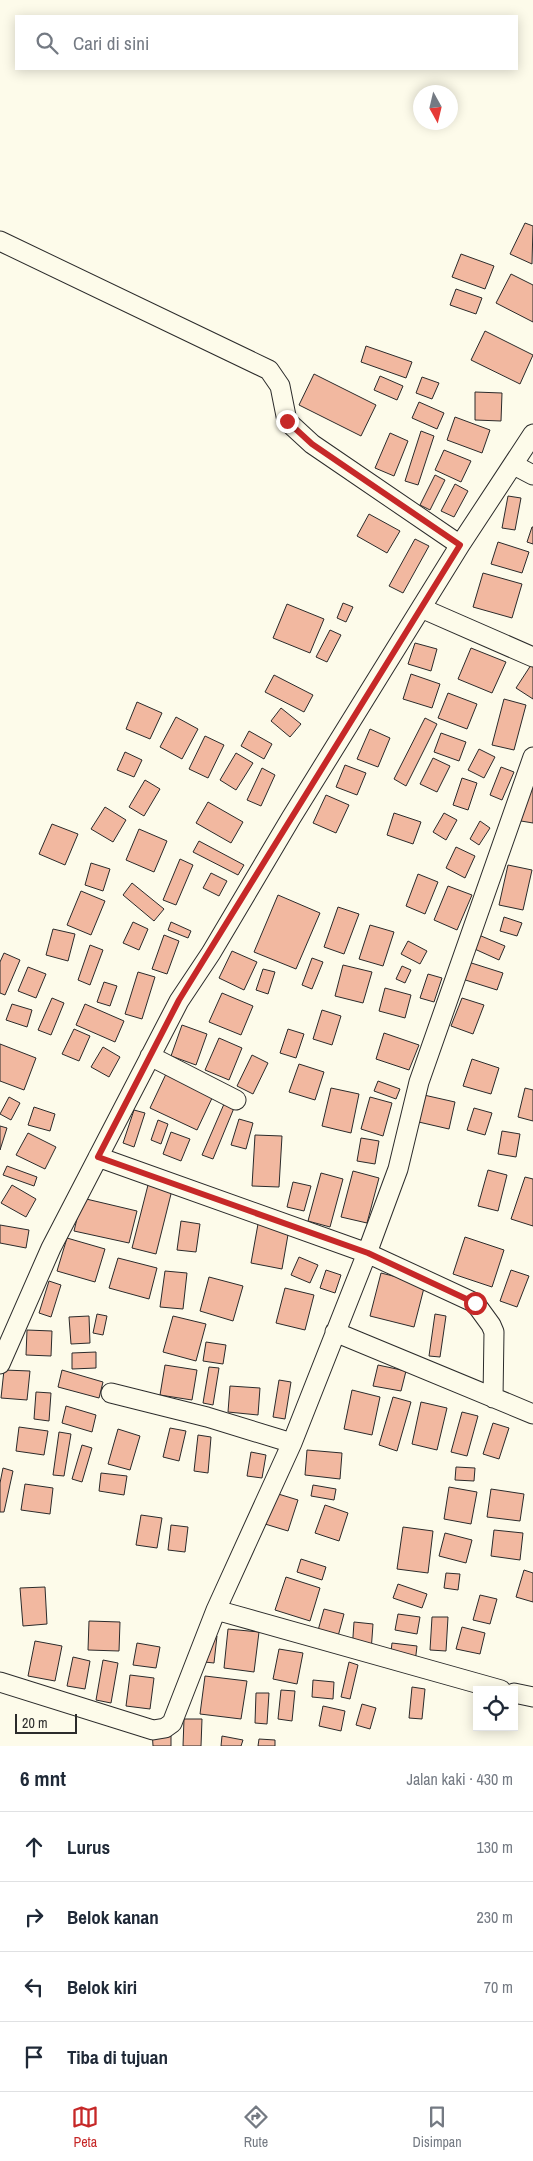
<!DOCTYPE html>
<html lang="id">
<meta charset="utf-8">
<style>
:root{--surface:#fff;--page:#f2f2f3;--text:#1f2937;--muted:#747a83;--line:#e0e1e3;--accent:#c62828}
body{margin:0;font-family:"Archivo Narrow",sans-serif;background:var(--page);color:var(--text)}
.controls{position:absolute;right:15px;bottom:15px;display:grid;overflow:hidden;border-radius:0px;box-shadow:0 2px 12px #0003}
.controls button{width:45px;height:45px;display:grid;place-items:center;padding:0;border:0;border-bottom:1px solid var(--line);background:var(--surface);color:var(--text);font:25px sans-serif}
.compass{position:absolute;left:413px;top:85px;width:45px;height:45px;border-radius:50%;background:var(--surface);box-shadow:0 2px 12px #0003;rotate:172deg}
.scale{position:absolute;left:15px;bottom:12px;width:62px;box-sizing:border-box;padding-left:5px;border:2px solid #2b2b2b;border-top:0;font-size:14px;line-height:18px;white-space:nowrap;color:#2b2b2b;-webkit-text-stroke:4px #fdfbea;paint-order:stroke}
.stop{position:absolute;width:15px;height:15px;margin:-11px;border:4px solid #c62828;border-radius:50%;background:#fff}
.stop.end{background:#c62828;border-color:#fff;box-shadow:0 1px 5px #0008}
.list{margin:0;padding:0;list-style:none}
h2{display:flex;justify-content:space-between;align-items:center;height:65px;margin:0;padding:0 20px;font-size:21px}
h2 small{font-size:16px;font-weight:400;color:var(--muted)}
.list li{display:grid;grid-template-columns:32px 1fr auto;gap:15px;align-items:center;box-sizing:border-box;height:70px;padding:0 20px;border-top:1px solid var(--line)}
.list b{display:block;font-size:19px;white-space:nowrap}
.list em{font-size:16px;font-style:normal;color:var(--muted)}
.icon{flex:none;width:28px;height:28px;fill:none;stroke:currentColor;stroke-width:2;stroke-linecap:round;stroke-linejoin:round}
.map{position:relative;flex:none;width:533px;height:1746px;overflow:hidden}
.search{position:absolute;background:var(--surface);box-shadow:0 2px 12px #0003;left:15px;right:15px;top:15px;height:55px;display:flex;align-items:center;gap:12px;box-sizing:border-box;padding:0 18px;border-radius:0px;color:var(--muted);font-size:19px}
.sheet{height:345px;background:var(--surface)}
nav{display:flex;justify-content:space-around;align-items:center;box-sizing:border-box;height:70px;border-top:1px solid var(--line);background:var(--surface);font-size:14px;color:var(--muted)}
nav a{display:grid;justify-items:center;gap:2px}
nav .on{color:var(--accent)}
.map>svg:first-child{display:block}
.building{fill:#f2b8a0;stroke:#2b2b2b}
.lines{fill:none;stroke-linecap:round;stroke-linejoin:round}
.minor-casing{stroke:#2b2b2b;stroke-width:21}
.minor{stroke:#fdfbea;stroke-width:19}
.route{stroke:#c62828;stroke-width:6}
</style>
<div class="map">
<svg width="533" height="1746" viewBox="0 0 533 1746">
<rect width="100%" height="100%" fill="#fdfbea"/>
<!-- building -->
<path class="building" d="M525 223 533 226 532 264 510 254Z
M461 254 494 266 485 289 452 277Z
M511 274 533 285V322L496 303Z
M456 289 482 298 476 314 450 305Z
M485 331 533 355 520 384 471 360Z
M366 346 412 362 406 378 361 362Z
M314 374 376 405 361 436 299 405Z
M380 376 403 386 397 400 374 390Z
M422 377 439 383 432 399 416 393Z
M475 392 502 393 501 421 475 420Z
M419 402 444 413 437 429 412 418Z
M455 417 490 430 482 453 447 440Z
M421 431 434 436 418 485 405 481Z
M390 433 408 441 394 476 375 468Z
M444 450 471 461 461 482 435 470Z
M435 475 445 480 430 510 420 505Z
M455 484 468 491 454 517 441 511Z
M508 496 521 498 515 530 502 528Z
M369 514 400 531 387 553 357 536Z
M532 527H533V544L527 542Z
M415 539 429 546 403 593 389 586Z
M498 542 529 552 522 573 491 564Z
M483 573 522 584 512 618 473 607Z
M343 603 353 607 346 622 337 618Z
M287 604 324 619 310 653 273 638Z
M330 630 341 635 327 662 316 657Z
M415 643 437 649 431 671 408 664Z
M471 648 506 662 492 693 458 679Z
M531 665 533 667V699L516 688Z
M411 674 440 684 432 708 403 699Z
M274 675 313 695 304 712 265 692Z
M448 693 477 704 467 729 438 718Z
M504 699 526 705 514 750 492 745Z
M137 702 162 713 150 739 126 729Z
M281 708 301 724 290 737 271 721Z
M176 717 198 729 182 759 160 747Z
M425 718 437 724 406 786 394 779Z
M370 729 390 738 378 767 357 759Z
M249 731 272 744 264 759 241 746Z
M441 733 466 742 459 761 434 752Z
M205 736 224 745 208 778 189 769Z
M479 749 495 757 484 778 468 770Z
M125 752 142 760 134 777 117 770Z
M236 753 253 763 236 790 220 780Z
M433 758 450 766 437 792 420 784Z
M345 765 366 773 357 795 336 787Z
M501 767 514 772 502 800 490 795Z
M262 768 275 775 261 806 247 800Z
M533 775V823L515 820Z
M462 778 477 783 468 810 453 805Z
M145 780 160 789 144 816 129 807Z
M326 795 349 805 336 833 313 823Z
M208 802 243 822 231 843 196 823Z
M105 807 126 820 113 842 91 829Z
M394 813 421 822 413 844 387 835Z
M444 813 457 820 446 840 433 832Z
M480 821 490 828 479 845 470 839Z
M52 824 78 834 65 865 39 854Z
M139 829 167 841 154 872 126 860Z
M199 841 244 865 238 875 193 852Z
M456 847 475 856 465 878 446 868Z
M180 859 193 865 176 905 163 900Z
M91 863 110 869 103 891 85 885Z
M508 865 532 870 523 910 499 905Z
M211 873 227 881 219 896 203 888Z
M418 874 438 882 425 914 406 906Z
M132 883 164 909 154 921 123 895Z
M448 886 472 895 457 930 434 920Z
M81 891 105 901 91 935 67 925Z
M278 895 320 913 296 969 254 952Z
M338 907 359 914 344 954 324 947Z
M504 917 522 923 517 936 500 931Z
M133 922 148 929 139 950 123 943Z
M171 922 191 931 188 938 168 930Z
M370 925 394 932 383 966 359 959Z
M53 929 75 934 68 961 46 955Z
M474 933 505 946 499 960 468 946Z
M164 935 179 941 167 974 152 969Z
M408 941 427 951 420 964 401 954Z
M90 945 103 950 90 985 78 980Z
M232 951 257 962 244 990 219 978Z
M4 953 20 960 5 995 0 993V962Z
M312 958 323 962 312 989 302 985Z
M462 960 503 973 497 990 456 977Z
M343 965 372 972 363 1003 335 996Z
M402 966 411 970 405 983 396 979Z
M28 967 46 974 36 998 18 991Z
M263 969 275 972 268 994 256 990Z
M138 972 155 977 142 1019 125 1014Z
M428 974 442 978 434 1002 420 998Z
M104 982 117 986 110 1006 97 1002Z
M385 988 411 995 405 1018 379 1011Z
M222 993 253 1006 241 1035 209 1022Z
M52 998 64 1003 51 1035 38 1030Z
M462 998 484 1005 473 1034 451 1026Z
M12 1004 32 1010 27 1027 6 1020Z
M85 1004 124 1021 115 1042 76 1025Z
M322 1010 341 1016 332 1045 313 1039Z
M182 1025 207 1034 196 1065 171 1056Z
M74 1029 90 1036 79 1061 62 1054Z
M288 1029 304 1034 296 1058 280 1053Z
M384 1033 419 1045 409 1070 376 1059Z
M219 1038 242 1048 229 1080 205 1070Z
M0 1044 36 1058 24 1090 0 1081Z
M103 1047 120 1057 109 1077 91 1067Z
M252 1055 268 1063 253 1094 237 1086Z
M472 1059 499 1068 491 1094 463 1086Z
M299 1064 324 1072 315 1100 289 1092Z
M166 1074 213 1096 197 1130 150 1108Z
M378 1081 400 1089 396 1099 374 1091Z
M331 1088 359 1094 351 1133 322 1126Z
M525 1088 533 1090V1121L518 1117Z
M415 1093 455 1102 449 1129 410 1120Z
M9 1097 20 1103 11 1120 0 1114Z
M370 1097 392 1103 383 1136 361 1129Z
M224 1104 234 1108 213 1159 202 1155Z
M34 1107 55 1114 50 1131 28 1125Z
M474 1108 492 1113 485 1135 467 1130Z
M134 1110 145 1113 134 1147 123 1143Z
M239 1119 253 1123 246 1149 231 1145Z
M158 1120 168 1124 161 1144 151 1140Z
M0 1126 7 1128 0 1150Z
M502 1131 520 1134 516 1157 498 1154Z
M171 1132 190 1139 181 1161 163 1154Z
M28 1133 56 1147 45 1169 16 1155Z
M255 1135 282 1136 279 1187 252 1186Z
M361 1138 379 1141 375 1164 357 1161Z
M7 1166 37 1177 34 1186 3 1175Z
M488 1170 507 1175 498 1211 478 1206Z
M353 1171 379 1178 367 1223 341 1217Z
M321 1173 343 1179 330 1227 308 1221Z
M525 1177 533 1179V1226L511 1219Z
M293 1182 311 1186 304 1211 287 1207Z
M12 1185 36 1199 26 1217 1 1203Z
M148 1185 172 1190 156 1254 132 1248Z
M82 1198 137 1211 129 1243 74 1231Z
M181 1221 200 1224 196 1252 177 1250Z
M258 1224 289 1229 282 1269 251 1263Z
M0 1225 29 1230 26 1248 0 1243Z
M465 1237 504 1250 492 1287 453 1274Z
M67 1238 105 1249 95 1282 57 1271Z
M299 1257 318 1265 310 1283 291 1275Z
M118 1258 157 1268 149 1299 109 1288Z
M326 1270 341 1275 335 1293 320 1288Z
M511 1270 529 1276 517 1307 500 1301Z
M165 1271 187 1273 183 1309 160 1307Z
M381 1273 425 1284 414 1327 370 1316Z
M209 1277 243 1286 233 1321 200 1311Z
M49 1281 61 1285 51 1317 39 1313Z
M285 1288 314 1295 305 1330 276 1323Z
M97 1314 107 1316 103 1335 93 1333Z
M435 1314 446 1316 440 1357 429 1356Z
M89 1316 90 1343 71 1344 69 1317Z
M173 1316 206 1324 196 1361 163 1352Z
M27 1330 52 1331 51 1356 26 1355Z
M206 1342 226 1345 223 1364 203 1361Z
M96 1352V1368L72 1369V1353Z
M165 1365 197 1370 192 1400 160 1395Z
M378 1365 406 1371 401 1391 373 1386Z
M209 1367 219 1368 213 1405 203 1403Z
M4 1370 30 1371 27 1400 1 1398Z
M62 1370 103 1382 99 1398 58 1387Z
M279 1380 291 1382 285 1419 273 1417Z
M230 1386 260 1388 258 1415 228 1412Z
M352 1390 380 1397 372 1435 344 1429Z
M36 1392 51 1393 49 1421 34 1419Z
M393 1397 411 1402 397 1451 379 1445Z
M421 1402 447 1408 437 1450 412 1444Z
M66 1406 96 1415 92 1432 62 1423Z
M462 1412 478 1416 467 1456 451 1452Z
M493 1423 509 1428 499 1459 483 1454Z
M19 1427 48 1431 44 1455 16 1451Z
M170 1428 186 1431 179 1461 163 1457Z
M118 1429 140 1436 130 1470 108 1464Z
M59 1432 71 1434 64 1476 53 1475Z
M198 1435 211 1437 208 1473 194 1471Z
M82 1445 92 1448 82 1482 72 1479Z
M307 1450 342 1453 340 1479 305 1475Z
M251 1452 266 1455 262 1478 247 1476Z
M456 1467 475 1468 474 1481 455 1480Z
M3 1468 13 1471 4 1512H0V1483Z
M101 1473 127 1476 124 1495 99 1491Z
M25 1484 53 1488 50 1514 21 1510Z
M313 1485 336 1489 334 1500 311 1496Z
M449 1487 477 1492 471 1524 444 1519Z
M491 1489 524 1494 520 1521 487 1517Z
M275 1493 298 1500 288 1531 265 1524Z
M325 1505 348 1513 339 1541 315 1533Z
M141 1515 162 1518 157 1548 136 1545Z
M171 1525 188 1527 185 1552 168 1550Z
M403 1527 433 1531 428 1573 397 1569Z
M494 1530 523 1533 520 1560 491 1556Z
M445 1533 472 1540 466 1563 439 1556Z
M301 1559 326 1567 322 1580 297 1572Z
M524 1570 533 1573V1602L516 1597Z
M446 1573 460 1574 458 1590 444 1588Z
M286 1577 320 1588 310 1621 275 1610Z
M398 1584 427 1594 422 1608 393 1598Z
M45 1587 47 1624 23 1626 20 1588Z
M480 1595 497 1599 490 1624 473 1620Z
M324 1609 344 1614 337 1640 317 1634Z
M398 1614 420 1617 417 1634 395 1630Z
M432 1617H448L446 1651 430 1650Z
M89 1621 120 1622 119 1651 88 1650Z
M354 1622 373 1624 371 1652 352 1651Z
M462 1627 485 1633 480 1654 456 1649Z
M228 1629 259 1632 254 1672 224 1668Z
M199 1634 217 1636 214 1663 195 1661Z
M35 1641 62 1646 55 1681 28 1676Z
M137 1643 160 1647 156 1668 133 1665Z
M392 1643 417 1646 415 1663 390 1660Z
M279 1649 303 1653 297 1684 273 1679Z
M73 1657 90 1661 85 1689 67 1686Z
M103 1660 118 1663 111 1703 96 1700Z
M349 1662 358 1665 350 1699 341 1697Z
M130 1675 154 1678 150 1709 126 1706Z
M205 1676 247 1681 241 1719 200 1714Z
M313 1680 334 1682 333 1699 312 1697Z
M412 1687 425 1689 422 1719 409 1718Z
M281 1690 295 1691 292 1721 278 1719Z
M256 1693H269L267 1724 255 1723Z
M362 1704 376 1708 370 1729 356 1725Z
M323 1706 345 1711 341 1731 319 1726Z
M184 1719H202L201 1746H183Z
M152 1730H171V1746H153Z
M222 1736 243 1740 241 1746H221Z
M259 1739 275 1740V1746H258Z"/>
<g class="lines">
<!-- minor casing -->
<g class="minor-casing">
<path id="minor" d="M0 241 269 370 280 386 287 421 312 444 460 545
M514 465 533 475
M421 608 533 657
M150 1056 236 1100
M98 1157 367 1253 475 1303 491 1325 494 1332 493 1398
M335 1332 533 1414
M0 1364 51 1248 179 1001 211 953 291 818 460 545 533 434
M111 1393 207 1417 292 1443
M216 1610 501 1690
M0 1682 153 1730 165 1728 172 1723 216 1610 292 1443 367 1253 398 1169 419 1082 533 757
M514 1693 533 1697"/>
</g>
<!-- minor -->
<use href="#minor" class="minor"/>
</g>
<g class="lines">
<!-- route -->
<path class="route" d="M287 421 312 444 460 545 179 1000 98 1157 368 1253 475 1303"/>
</g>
</svg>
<div class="controls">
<button><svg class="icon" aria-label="locate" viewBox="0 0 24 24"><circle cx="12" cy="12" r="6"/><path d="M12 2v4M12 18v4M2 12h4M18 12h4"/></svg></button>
</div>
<svg class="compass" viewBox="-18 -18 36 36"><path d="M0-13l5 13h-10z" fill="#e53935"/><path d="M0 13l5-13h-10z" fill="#747a83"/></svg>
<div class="scale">20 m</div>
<div class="stop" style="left:475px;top:1303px"></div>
<div class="stop end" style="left:287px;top:421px"></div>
<div class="search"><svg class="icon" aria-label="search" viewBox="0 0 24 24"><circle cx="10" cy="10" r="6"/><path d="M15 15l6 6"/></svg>Cari di sini</div>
</div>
<section class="sheet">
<h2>6 mnt<small>Jalan kaki · 430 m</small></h2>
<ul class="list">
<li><svg class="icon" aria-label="ahead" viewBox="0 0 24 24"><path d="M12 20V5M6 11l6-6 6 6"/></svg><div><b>Lurus</b></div><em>130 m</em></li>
<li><svg class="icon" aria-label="right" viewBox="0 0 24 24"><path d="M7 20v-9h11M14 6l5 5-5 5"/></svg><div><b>Belok kanan</b></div><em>230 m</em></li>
<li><svg class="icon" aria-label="left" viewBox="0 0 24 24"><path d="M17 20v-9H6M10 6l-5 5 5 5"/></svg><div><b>Belok kiri</b></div><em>70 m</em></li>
<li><svg class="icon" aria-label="arrive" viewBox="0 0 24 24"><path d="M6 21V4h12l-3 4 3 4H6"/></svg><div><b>Tiba di tujuan</b></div></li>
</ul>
</section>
<nav>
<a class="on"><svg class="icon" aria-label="map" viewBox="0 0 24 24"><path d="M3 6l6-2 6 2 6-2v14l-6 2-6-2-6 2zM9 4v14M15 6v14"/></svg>Peta</a>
<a><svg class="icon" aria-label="directions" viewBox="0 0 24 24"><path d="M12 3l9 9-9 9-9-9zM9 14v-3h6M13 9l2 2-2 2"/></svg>Rute</a>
<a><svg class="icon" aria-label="saved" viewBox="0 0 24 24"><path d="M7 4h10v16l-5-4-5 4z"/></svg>Disimpan</a>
</nav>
